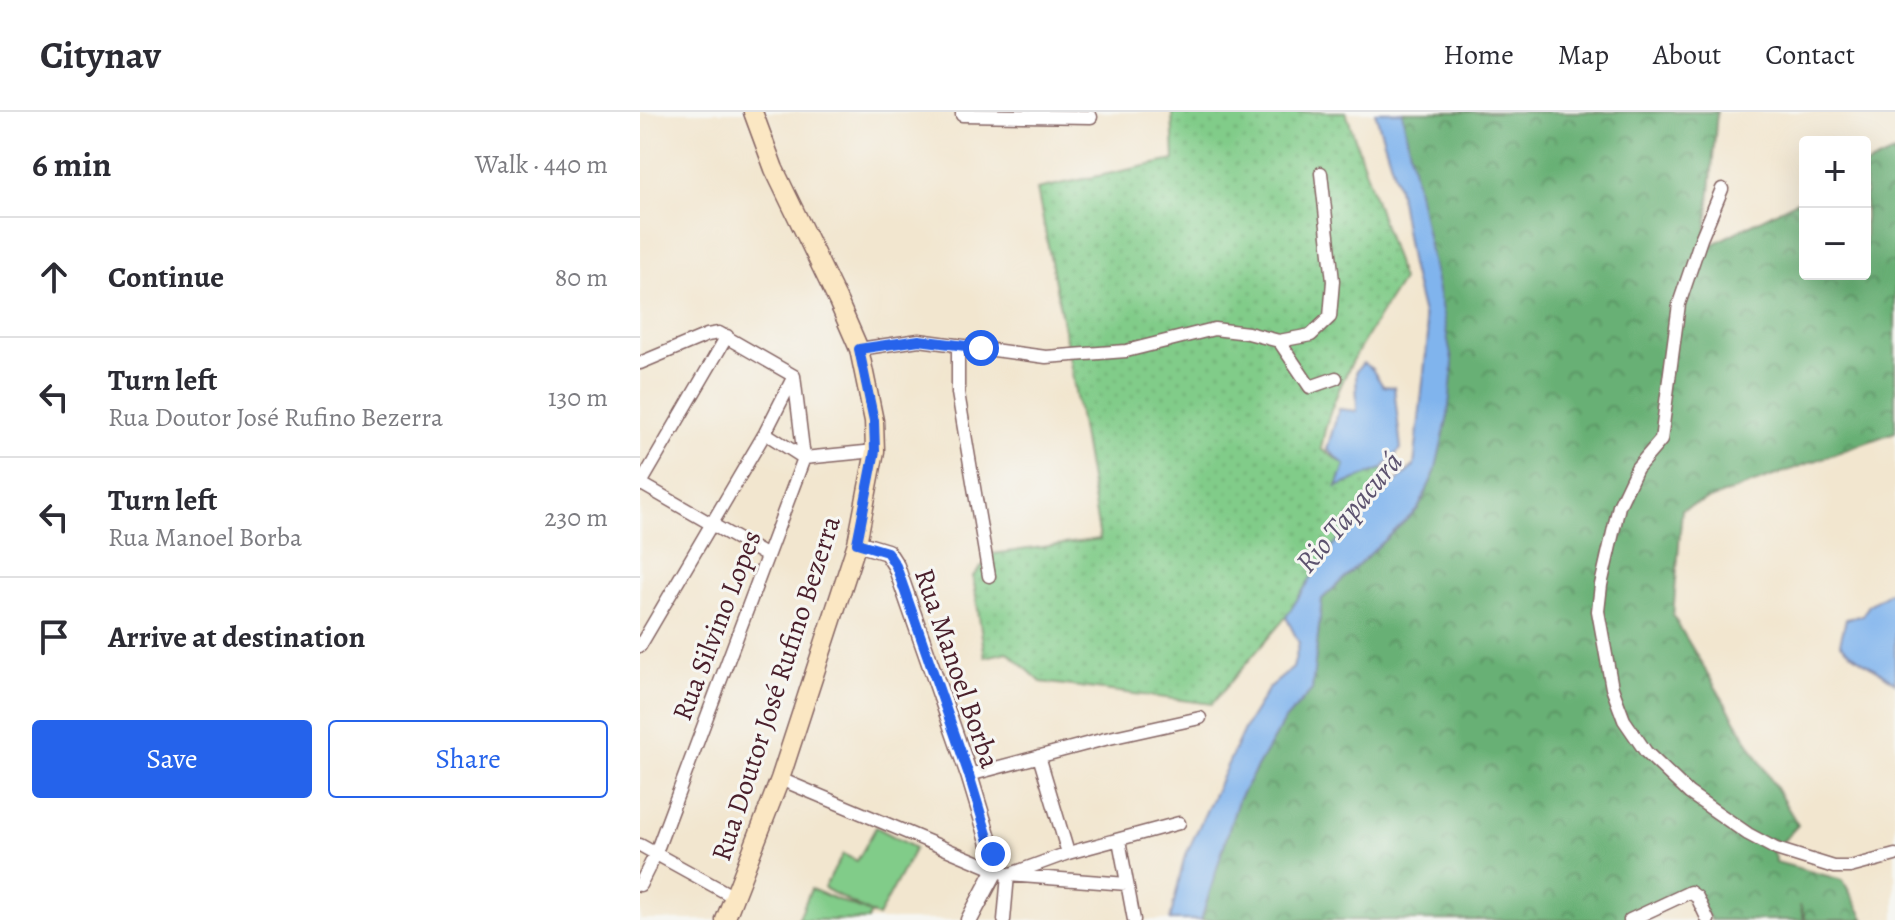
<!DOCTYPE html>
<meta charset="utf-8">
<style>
:root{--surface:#fff;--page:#f7f7f7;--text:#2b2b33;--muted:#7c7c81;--line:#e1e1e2;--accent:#2563eb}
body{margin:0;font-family:Alegreya,serif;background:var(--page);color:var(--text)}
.controls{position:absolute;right:24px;top:24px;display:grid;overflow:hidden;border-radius:8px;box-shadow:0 8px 32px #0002}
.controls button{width:72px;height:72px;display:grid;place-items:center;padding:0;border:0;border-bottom:2px solid var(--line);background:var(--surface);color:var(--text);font:40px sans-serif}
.stop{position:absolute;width:24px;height:24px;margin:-18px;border:6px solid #2563eb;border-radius:50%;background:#fff}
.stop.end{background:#2563eb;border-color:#fff;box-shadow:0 2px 8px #0008}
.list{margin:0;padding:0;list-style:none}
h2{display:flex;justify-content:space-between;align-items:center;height:104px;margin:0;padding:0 32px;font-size:34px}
h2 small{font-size:26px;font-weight:400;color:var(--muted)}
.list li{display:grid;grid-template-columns:52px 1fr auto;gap:24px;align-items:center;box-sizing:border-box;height:120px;padding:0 32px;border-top:2px solid var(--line)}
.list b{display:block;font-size:30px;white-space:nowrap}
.list p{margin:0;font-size:26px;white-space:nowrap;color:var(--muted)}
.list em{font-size:26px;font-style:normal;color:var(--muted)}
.actions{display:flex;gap:16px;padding:24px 32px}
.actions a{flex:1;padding:18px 0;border:2px solid var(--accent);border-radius:8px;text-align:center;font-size:28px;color:var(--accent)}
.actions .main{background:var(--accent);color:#fff}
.icon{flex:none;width:44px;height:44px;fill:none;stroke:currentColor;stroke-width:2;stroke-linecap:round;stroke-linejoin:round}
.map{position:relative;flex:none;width:1255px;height:808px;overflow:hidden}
header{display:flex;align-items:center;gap:48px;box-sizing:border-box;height:112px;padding:0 40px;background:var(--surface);border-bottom:2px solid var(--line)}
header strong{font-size:38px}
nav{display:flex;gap:44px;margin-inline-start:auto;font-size:28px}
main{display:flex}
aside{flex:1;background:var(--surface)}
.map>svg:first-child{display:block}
.grass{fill:url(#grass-dots);stroke:#66765a;stroke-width:2}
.forest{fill:url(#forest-crowns);stroke:#596850;stroke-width:2}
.garden{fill:#81cc89;stroke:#66765a;stroke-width:2}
.water{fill:#80b4ed;stroke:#656a8c;stroke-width:2}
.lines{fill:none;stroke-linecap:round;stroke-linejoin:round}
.minor-casing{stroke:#856564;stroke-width:15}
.tertiary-casing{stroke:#856564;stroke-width:19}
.secondary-casing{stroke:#856564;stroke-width:21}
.minor{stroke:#fff;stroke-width:12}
.tertiary{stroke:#fff;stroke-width:16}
.secondary{stroke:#fbe7c3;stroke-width:18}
.route{stroke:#2563eb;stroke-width:10}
.labels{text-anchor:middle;stroke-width:6;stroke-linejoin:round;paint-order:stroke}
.street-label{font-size:28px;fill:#4a1f2b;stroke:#f6f6f2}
.water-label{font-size:30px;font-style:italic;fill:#5d536f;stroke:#f6f6f2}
</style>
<header>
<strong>Citynav</strong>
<nav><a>Home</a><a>Map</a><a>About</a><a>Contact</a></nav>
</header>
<main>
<aside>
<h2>6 min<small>Walk · 440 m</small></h2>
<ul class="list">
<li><svg class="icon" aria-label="ahead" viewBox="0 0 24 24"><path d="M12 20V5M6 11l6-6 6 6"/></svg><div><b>Continue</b></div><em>80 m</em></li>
<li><svg class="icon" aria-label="left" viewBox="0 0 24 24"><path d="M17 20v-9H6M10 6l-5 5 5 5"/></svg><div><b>Turn left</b><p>Rua Doutor José Rufino Bezerra</p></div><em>130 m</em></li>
<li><svg class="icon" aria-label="left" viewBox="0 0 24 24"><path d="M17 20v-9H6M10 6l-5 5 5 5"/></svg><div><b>Turn left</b><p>Rua Manoel Borba</p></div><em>230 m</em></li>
<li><svg class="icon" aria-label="arrive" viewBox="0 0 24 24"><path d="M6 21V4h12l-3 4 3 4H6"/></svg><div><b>Arrive at destination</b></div></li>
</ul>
<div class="actions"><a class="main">Save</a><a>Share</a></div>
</aside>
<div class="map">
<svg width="1255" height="808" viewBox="0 0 1255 808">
<defs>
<pattern id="grass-dots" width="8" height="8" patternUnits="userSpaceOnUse" patternTransform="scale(2)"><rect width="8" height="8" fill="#81cc89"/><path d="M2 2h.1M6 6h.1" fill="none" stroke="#71af76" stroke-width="1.8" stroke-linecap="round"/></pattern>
<pattern id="forest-crowns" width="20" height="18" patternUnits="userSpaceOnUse" patternTransform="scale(2)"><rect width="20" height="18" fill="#68b075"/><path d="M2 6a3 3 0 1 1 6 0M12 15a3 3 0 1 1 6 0" fill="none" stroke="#588f60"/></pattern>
</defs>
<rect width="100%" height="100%" fill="#f6f6f2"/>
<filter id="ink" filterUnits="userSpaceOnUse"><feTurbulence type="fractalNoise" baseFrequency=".0125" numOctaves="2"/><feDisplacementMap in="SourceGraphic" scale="16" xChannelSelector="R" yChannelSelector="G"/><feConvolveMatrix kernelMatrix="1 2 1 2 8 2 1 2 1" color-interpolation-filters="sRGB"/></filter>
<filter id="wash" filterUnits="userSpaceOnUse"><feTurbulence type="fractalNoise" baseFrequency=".006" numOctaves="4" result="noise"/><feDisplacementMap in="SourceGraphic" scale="32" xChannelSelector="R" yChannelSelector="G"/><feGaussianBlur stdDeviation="1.8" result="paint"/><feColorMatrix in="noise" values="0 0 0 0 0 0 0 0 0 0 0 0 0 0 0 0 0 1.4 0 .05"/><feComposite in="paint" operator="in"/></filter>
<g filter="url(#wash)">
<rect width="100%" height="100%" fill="#f2e6cf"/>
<!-- grass -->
<path class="grass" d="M532 0H706L762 168C729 220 691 275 681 337L706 353 697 374 742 357 754 372 687 441 646 505 572 592 401 570 368 540 345 545 333 464 353 442 460 427 428 238 397 77 534 48Z"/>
<!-- forest -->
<path class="forest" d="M761 0H1077L1065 136 1165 85V162H1225V54L1255 40V320L1042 397 1033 504 1158 713 1133 740 1136 750 1203 768 1225 808H1166L1160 793 1164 808H1071L1049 777 981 808H561L598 688 643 610 672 577 682 487 778 397 795 360 808 304Z"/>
<!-- garden -->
<path class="garden" d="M236 715 275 736 238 805 231 801 228 808H158L171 777 230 801 184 776 203 742 217 749Z"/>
<!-- water -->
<path class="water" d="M735 0H762L813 253 808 304 795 360 778 397 682 487 672 578 643 610 598 688 561 808H530L544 747 604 617 629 576 653 556 659 531 646 505 689 438 731 392 774 354 788 223 771 153 758 75Z
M723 251 732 257 743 274 754 275 761 337 742 357 697 375 705 353 687 337 699 297 717 299 716 259Z
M1255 477V571C1235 554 1218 550 1200 531L1206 507 1223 503 1229 493Z"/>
</g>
<g filter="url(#ink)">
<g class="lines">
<!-- minor casing -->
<g class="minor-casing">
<path id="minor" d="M322 0V3L451 5
M1082 77 1061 127 1039 192 1021 328 997 356 979 394 961 473 958 499 972 576 984 608 1006 640 1049 681 1108 722 1136 737 1194 755H1210L1255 743
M639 229 671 223 690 205 693 169 681 61
M318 233V281L349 464
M219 237 279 228 406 245 486 239 574 217 608 221 639 229 670 275 696 266
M0 251 67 223 79 221 154 264
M125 321 164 346 235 339
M0 371 127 444
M0 373 87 224
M0 534 125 321 154 264
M399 644 428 741
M329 663 465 627 560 606
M140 667 368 763 428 741 539 711
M479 728 494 808
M0 733 94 785
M0 773 15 743 164 346 154 264
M364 808 368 763 487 772
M990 808 1050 780 1057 785 1068 808"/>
</g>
<!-- tertiary casing -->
<g class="tertiary-casing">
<path id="tertiary" d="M217 431 247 440 256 454 329 663 353 742 355 759 329 808"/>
</g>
<!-- secondary casing -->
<g class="secondary-casing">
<path id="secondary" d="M85 808 140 667 217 431 235 339 234 309 219 237 198 189 134 57 113 0"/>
</g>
<!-- minor -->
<use href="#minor" class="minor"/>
<!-- tertiary -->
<use href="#tertiary" class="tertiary"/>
<!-- secondary -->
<use href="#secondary" class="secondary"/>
</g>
</g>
<g class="lines" filter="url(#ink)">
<!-- route -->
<path class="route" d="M341 236 279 228 219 237 234 309 235 339 217 431 247 440 256 454 329 663 353 742"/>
</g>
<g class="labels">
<!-- street labels -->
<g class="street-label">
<text transform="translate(76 513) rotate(-69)" y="10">Rua Silvino Lopes</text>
<text transform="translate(318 556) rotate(71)" y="10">Rua Manoel Borba</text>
<text transform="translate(135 576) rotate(-72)" y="10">Rua Doutor José Rufino Bezerra</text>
</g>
<!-- water labels -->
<g class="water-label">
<text transform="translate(709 400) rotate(-50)" y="10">Rio Tapacurá</text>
</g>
</g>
</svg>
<div class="controls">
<button>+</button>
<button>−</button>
</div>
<div class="stop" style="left:341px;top:236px"></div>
<div class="stop end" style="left:353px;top:742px"></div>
</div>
</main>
